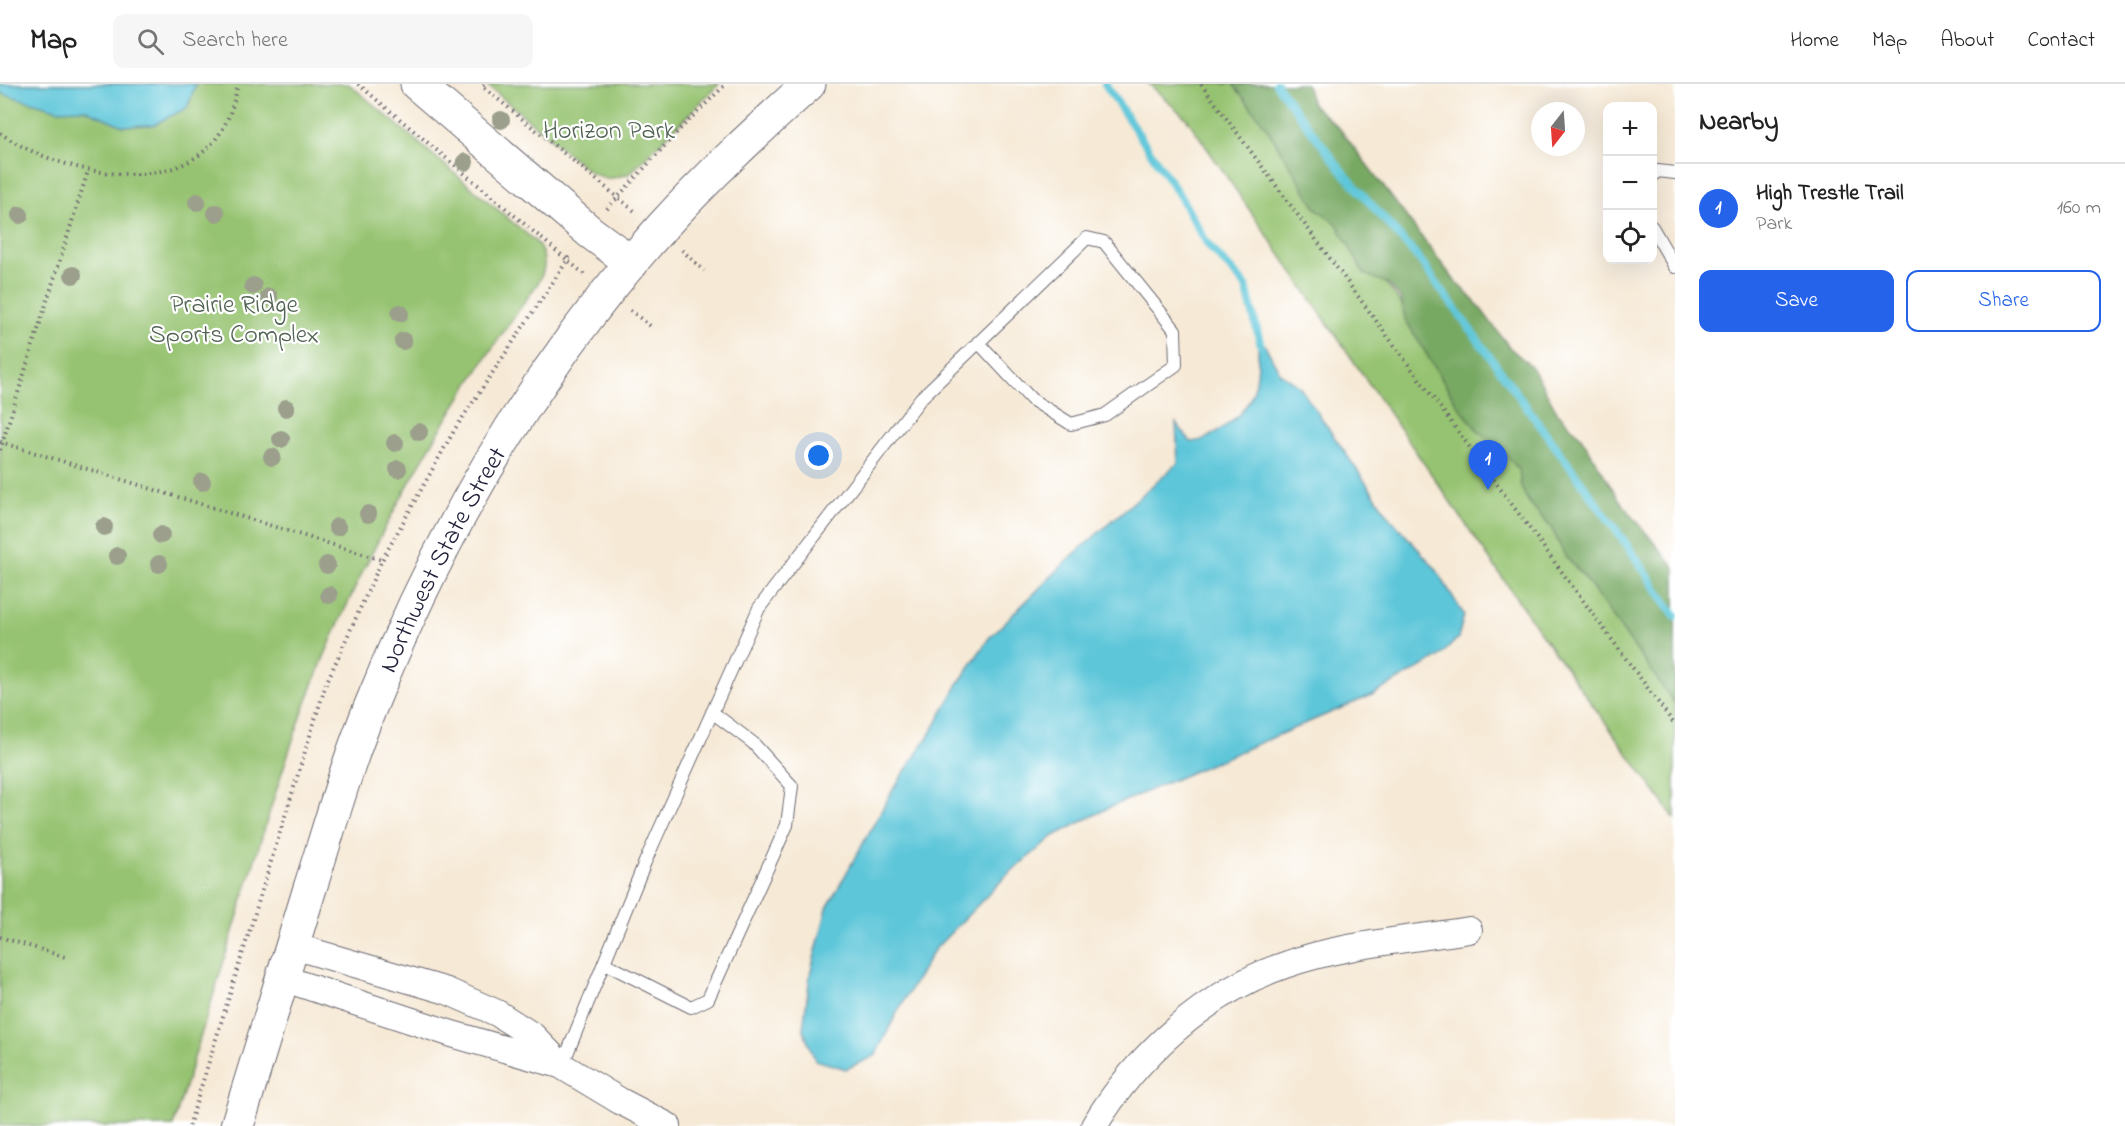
<!DOCTYPE html>
<meta charset="utf-8">
<style>
:root{--surface:#fff;--page:#f6f6f6;--text:#222;--muted:#767676;--line:#e0e0e0;--accent:#2563eb}
body{margin:0;font-family:"Indie Flower",sans-serif;background:var(--page);color:var(--text)}
.controls{position:absolute;right:18px;top:18px;display:grid;overflow:hidden;border-radius:12px;box-shadow:0 6px 24px #0002}
.controls button{width:54px;height:54px;display:grid;place-items:center;padding:0;border:0;border-bottom:2px solid var(--line);background:var(--surface);color:var(--text);font:30px sans-serif}
.compass{position:absolute;left:1531px;top:18px;width:54px;height:54px;border-radius:50%;background:var(--surface);box-shadow:0 6px 24px #0002;rotate:197deg}
.you{position:absolute;left:819px;top:372px;width:21px;height:21px;margin:-15px;border:4px solid #fff;border-radius:50%;background:#1a73e8;box-shadow:0 0 0 9px #1a73e833}
.badge{display:grid;place-items:center;width:39px;height:39px;border-radius:50%;background:var(--accent);color:#fff;font-size:20px;font-weight:700}
.pin{position:absolute;translate:-50% -50px;filter:drop-shadow(0 2px 3px #0008)}
.pin::after{content:'';position:absolute;top:32px;width:21px;height:18px;background:inherit;clip-path:polygon(0 0,100% 0,50% 100%)}
.list{margin:0;padding:0;list-style:none}
h2{display:flex;justify-content:space-between;align-items:center;height:78px;margin:0;padding:0 24px;font-size:26px}
h2 small{font-size:20px;font-weight:400;color:var(--muted)}
.list li{display:grid;grid-template-columns:39px 1fr auto;gap:18px;align-items:center;box-sizing:border-box;height:90px;padding:0 24px;border-top:2px solid var(--line)}
.list b{display:block;font-size:22px;white-space:nowrap}
.list p{margin:0;font-size:20px;white-space:nowrap;color:var(--muted)}
.list em{font-size:20px;font-style:normal;color:var(--muted)}
.actions{display:flex;gap:12px;padding:18px 24px}
.actions a{flex:1;padding:14px 0;border:2px solid var(--accent);border-radius:12px;text-align:center;font-size:21px;color:var(--accent)}
.actions .main{background:var(--accent);color:#fff}
.icon{flex:none;width:33px;height:33px;fill:none;stroke:currentColor;stroke-width:2;stroke-linecap:round;stroke-linejoin:round}
.map{position:relative;flex:none;width:1675px;height:1042px;overflow:hidden}
header{display:flex;align-items:center;gap:36px;box-sizing:border-box;height:84px;padding:0 30px;background:var(--surface);border-bottom:2px solid var(--line)}
header strong{font-size:28px}
nav{display:flex;gap:33px;margin-inline-start:auto;font-size:21px}
.search{width:420px;height:54px;background:var(--page);display:flex;align-items:center;gap:15px;box-sizing:border-box;padding:0 21px;border-radius:12px;color:var(--muted);font-size:22px}
main{display:flex}
aside{flex:1;background:var(--surface)}
.map>svg:first-child{display:block}
.green{fill:#96c371;stroke:#5c7256;stroke-width:1.5}
.forest{fill:#78a963;stroke:#4d664f;stroke-width:1.5}
.water{fill:#5dc6d9;stroke:#40748a;stroke-width:1.5}
.lines{fill:none;stroke-linecap:round;stroke-linejoin:round}
.stream{stroke:#5dc6d9;stroke-width:8}
.lane-casing{stroke:#6c6871;stroke-width:14}
.street-casing{stroke:#6c6871;stroke-width:28}
.secondary-casing{stroke:#6c6871;stroke-width:35}
.path{stroke:#6c6871;stroke-width:4;stroke-dasharray:1.5 4.5;stroke-linecap:butt}
.lane{stroke:#fff;stroke-width:12}
.street{stroke:#fff;stroke-width:26}
.secondary{stroke:#fff;stroke-width:33}
.tree{fill:#9b9f8c}
.labels{text-anchor:middle;stroke-width:4.5;stroke-linejoin:round;paint-order:stroke}
.park-label{font-size:26px;fill:#506251;stroke:#fff}
.street-label{font-size:26px;fill:#22223b;stroke:#fff}
</style>
<header>
<strong>Map</strong>
<div class="search"><svg class="icon" aria-label="search" viewBox="0 0 24 24"><circle cx="10" cy="10" r="6"/><path d="M15 15l6 6"/></svg>Search here</div>
<nav><a>Home</a><a>Map</a><a>About</a><a>Contact</a></nav>
</header>
<main>
<div class="map">
<svg width="1675" height="1042" viewBox="0 0 1675 1042">
<rect width="100%" height="100%" fill="#fff"/>
<filter id="ink" filterUnits="userSpaceOnUse"><feTurbulence type="fractalNoise" baseFrequency=".0167" numOctaves="2"/><feDisplacementMap in="SourceGraphic" scale="12" xChannelSelector="R" yChannelSelector="G"/><feConvolveMatrix kernelMatrix="1 2 1 2 8 2 1 2 1" color-interpolation-filters="sRGB"/></filter>
<filter id="wash" filterUnits="userSpaceOnUse"><feTurbulence type="fractalNoise" baseFrequency=".008" numOctaves="4" result="noise"/><feDisplacementMap in="SourceGraphic" scale="24" xChannelSelector="R" yChannelSelector="G"/><feGaussianBlur stdDeviation="1.35" result="paint"/><feColorMatrix in="noise" values="0 0 0 0 0 0 0 0 0 0 0 0 0 0 0 0 0 1.4 0 .05"/><feComposite in="paint" operator="in"/></filter>
<g filter="url(#wash)">
<rect width="100%" height="100%" fill="#f6e9d5"/>
<!-- green -->
<path class="green" d="M0 0H349L535 157C546 170 547 184 538 199 453 316 380 439 324 573 295 643 273 716 251 789 225 873 199 958 173 1042H0Z
M486 0H719L629 90 608 95 591 89Z
M1149 0H1270L1307 93 1444 277 1565 455 1675 596V735L1537 544 1187 35Z"/>
<!-- forest -->
<path class="forest" d="M1233 0H1306L1312 20 1340 45 1455 197 1478 221 1510 264 1532 283 1558 329 1581 353 1621 418 1675 484V620L1584 493 1565 472 1552 445 1528 417 1521 403 1519 386 1499 363 1479 348 1457 320 1405 235 1401 215 1389 200 1364 190 1337 140 1316 124 1266 43Z"/>
<!-- water -->
<path class="water" d="M0 0H196L187 24 153 41 123 42 84 25 59 26 0 9Z
M1265 261 1280 289 1299 302 1391 435 1436 485 1464 531 1458 554 1439 573 1374 610 1108 724 1054 752 1007 791 934 866 899 925 875 972 846 985 815 976 803 945 810 890 827 824 894 704 933 645 958 600 989 554 1072 472 1178 379 1176 339 1191 358C1205 357 1212 351 1224 343 1255 321 1259 299 1258 263Z"/>
<g class="lines">
<!-- stream -->
<path class="stream" d="M1105 0 1178 109 1208 161 1246 202 1261 262
M1276 0 1342 87 1419 175 1627 461 1675 532"/>
</g>
</g>
<g filter="url(#ink)">
<g class="lines">
<!-- lane casing -->
<g class="lane-casing">
<path id="lane" d="M1652 92 1658 87 1675 89
M1652 143 1675 183
M604 879 691 923 708 915 787 741 792 702 753 659 712 628
M562 982 645 778 759 524 921 314 1087 154 1104 158 1175 246 1176 281 1105 331 1071 340 1031 315 978 258"/>
</g>
<!-- street casing -->
<g class="street-casing">
<path id="street" d="M293 862 447 907 497 929 533 952 562 982 620 1017 668 1042
M282 894 452 950 560 981
M1094 1042C1136 972 1206 908 1285 881 1343 860 1408 856 1469 846"/>
</g>
<!-- secondary casing -->
<g class="secondary-casing">
<g id="secondary">
<path d="M417 0 590 148 632 179"/>
<path id="s1" d="M237 1042C261 963 286 883 310 804 330 742 347 679 372 619 441 447 537 283 661 144 707 93 758 46 809 0"/>
</g>
</g>
<!-- path -->
<path class="path" d="M358 0 584 190
M484 0 482 2 637 129
M1201 0 1675 641
M0 49C50 84 150 111 203 68 224 51 233 26 238 0
M607 125 679 46 726 0
M682 166 704 187
M630 226 653 244
M0 358 382 476
M0 366 88 87
M0 853 65 873
M189 1042 326 600 382 476 455 345 571 171"/>
<!-- lane -->
<use href="#lane" class="lane"/>
<!-- street -->
<use href="#street" class="street"/>
<!-- secondary -->
<use href="#secondary" class="secondary"/>
</g>
<!-- trees -->
<g class="tree">
<circle cx="501" cy="36" r="9"/>
<circle cx="465" cy="78" r="9"/>
<circle cx="197" cy="118" r="9"/>
<circle cx="216" cy="129" r="9"/>
<circle cx="20" cy="131" r="9"/>
<circle cx="73" cy="191" r="9"/>
<circle cx="253" cy="202" r="9"/>
<circle cx="269" cy="213" r="9"/>
<circle cx="400" cy="229" r="9"/>
<circle cx="403" cy="257" r="9"/>
<circle cx="286" cy="324" r="9"/>
<circle cx="419" cy="348" r="9"/>
<circle cx="281" cy="355" r="9"/>
<circle cx="395" cy="359" r="9"/>
<circle cx="272" cy="373" r="9"/>
<circle cx="398" cy="385" r="9"/>
<circle cx="202" cy="398" r="9"/>
<circle cx="368" cy="430" r="9"/>
<circle cx="104" cy="443" r="9"/>
<circle cx="337" cy="443" r="9"/>
<circle cx="161" cy="451" r="9"/>
<circle cx="117" cy="472" r="9"/>
<circle cx="159" cy="480" r="9"/>
<circle cx="327" cy="481" r="9"/>
<circle cx="329" cy="511" r="9"/>
</g>
</g>
<g class="labels">
<!-- park labels -->
<g class="park-label">
<text x="609" y="54">Horizon Park</text>
<text x="234" y="228">Prairie Ridge<tspan x="234" dy="30">Sports Complex</tspan></text>
</g>
<!-- street labels -->
<g class="street-label">
<text dy="9" stroke="none"><textPath href="#s1" startOffset="604">Northwest State Street</textPath></text>
</g>
</g>
</svg>
<div class="controls">
<button>+</button>
<button>−</button>
<button><svg class="icon" aria-label="locate" viewBox="0 0 24 24"><circle cx="12" cy="12" r="6"/><path d="M12 2v4M12 18v4M2 12h4M18 12h4"/></svg></button>
</div>
<svg class="compass" viewBox="-18 -18 36 36"><path d="M0-13l5 13h-10z" fill="#e53935"/><path d="M0 13l5-13h-10z" fill="#767676"/></svg>
<div class="you"></div>
<div class="pin badge" style="left:1488px;top:406px">1</div>
</div>
<aside>
<h2>Nearby<small></small></h2>
<ul class="list">
<li><span class="badge">1</span><div><b>High Trestle Trail</b><p>Park</p></div><em>160 m</em></li>
</ul>
<div class="actions"><a class="main">Save</a><a>Share</a></div>
</aside>
</main>
